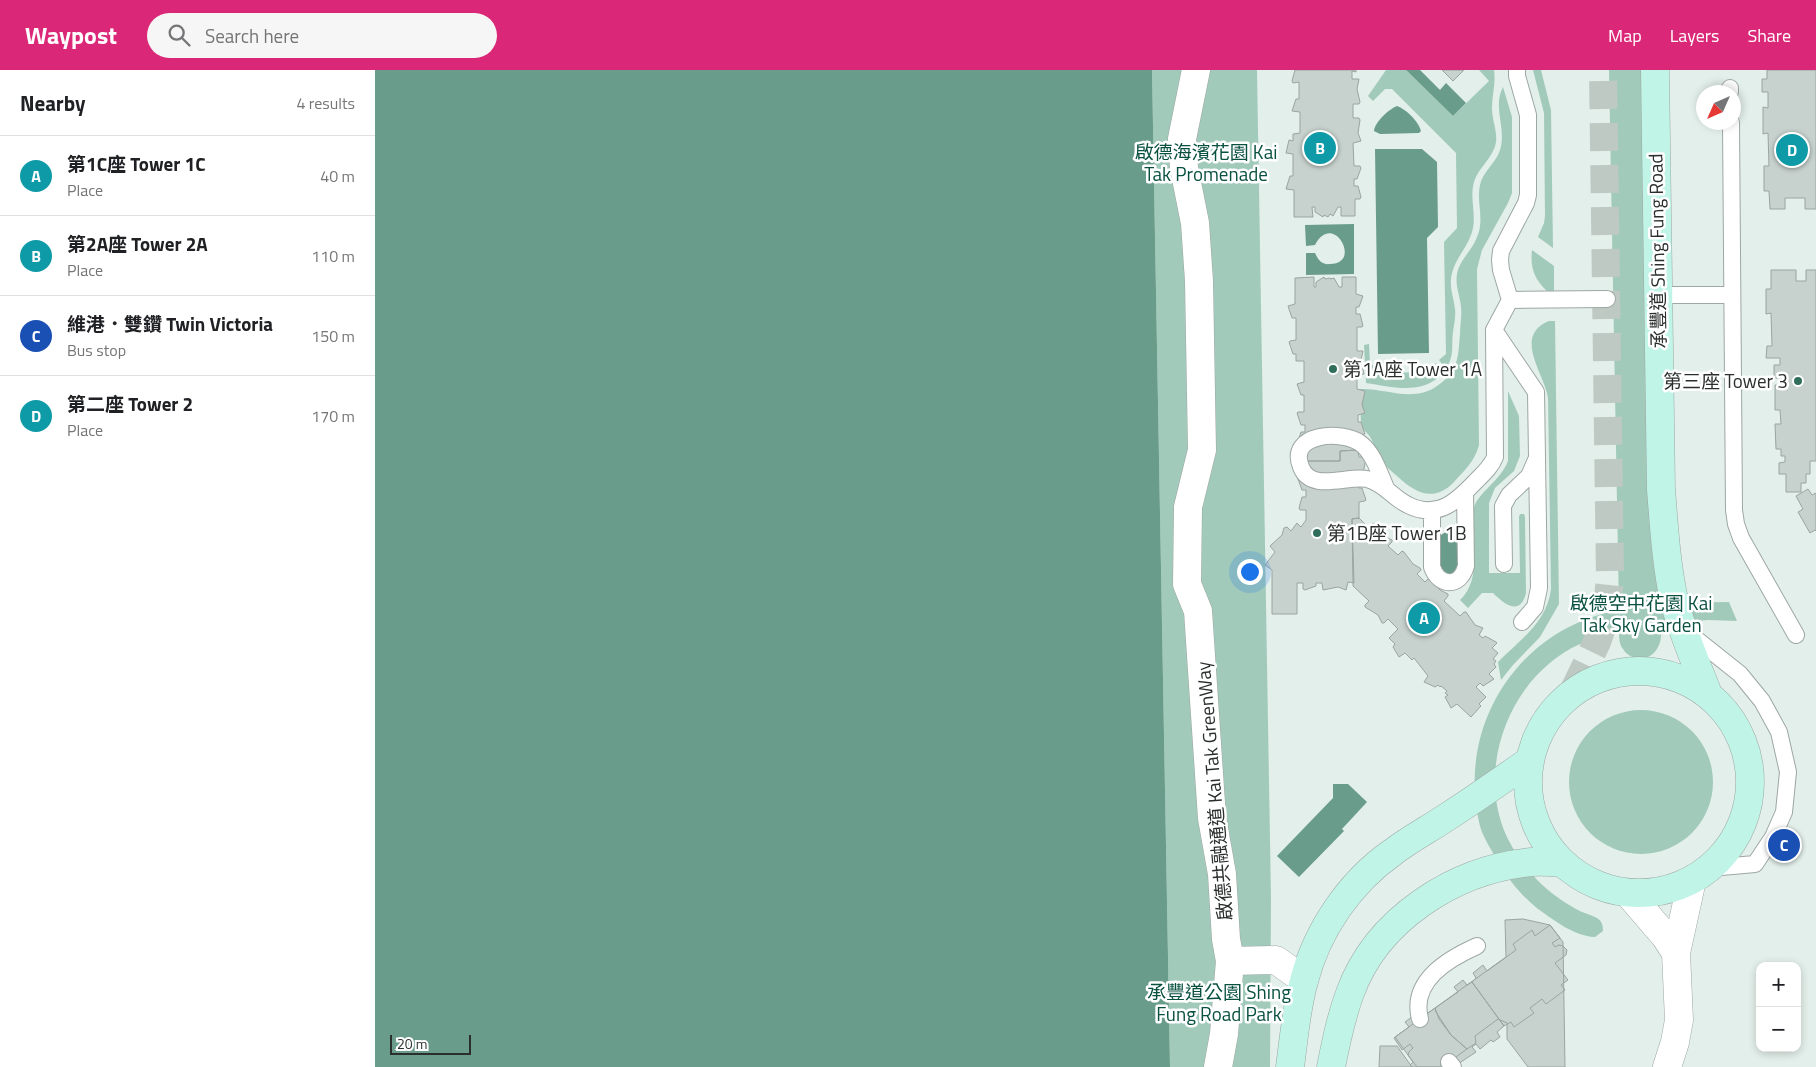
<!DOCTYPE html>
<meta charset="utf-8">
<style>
:root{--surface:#fff;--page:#f6f6f6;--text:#202124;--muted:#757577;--line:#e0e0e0;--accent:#db2777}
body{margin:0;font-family:"Titillium Web","Noto Sans TC",sans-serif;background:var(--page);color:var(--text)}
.controls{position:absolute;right:15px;bottom:15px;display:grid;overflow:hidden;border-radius:10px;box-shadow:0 2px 8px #0003}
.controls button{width:45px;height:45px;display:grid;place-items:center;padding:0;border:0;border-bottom:1px solid var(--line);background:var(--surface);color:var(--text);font:25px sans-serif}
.compass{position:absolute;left:1321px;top:15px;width:45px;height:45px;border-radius:50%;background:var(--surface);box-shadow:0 2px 8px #0003;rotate:225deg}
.scale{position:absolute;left:15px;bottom:12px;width:81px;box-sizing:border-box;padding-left:5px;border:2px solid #2a2f2d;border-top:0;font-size:14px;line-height:18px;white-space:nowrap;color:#2a2f2d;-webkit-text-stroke:4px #fff;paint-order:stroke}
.you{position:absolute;left:874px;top:501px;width:18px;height:18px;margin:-12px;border:4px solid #fff;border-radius:50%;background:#1a73e8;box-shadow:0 0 0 8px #1a73e833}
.badge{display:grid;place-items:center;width:32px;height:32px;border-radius:50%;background:var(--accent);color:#fff;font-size:16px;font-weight:700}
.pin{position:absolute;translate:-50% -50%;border:2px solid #fff;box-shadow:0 1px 5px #0006}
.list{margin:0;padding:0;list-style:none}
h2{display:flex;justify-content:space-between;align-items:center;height:65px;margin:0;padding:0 20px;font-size:21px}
h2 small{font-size:16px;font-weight:400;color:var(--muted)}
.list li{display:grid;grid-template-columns:32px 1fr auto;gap:15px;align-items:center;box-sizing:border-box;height:80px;padding:0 20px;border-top:1px solid var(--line)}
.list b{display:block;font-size:19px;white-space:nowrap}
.list p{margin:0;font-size:16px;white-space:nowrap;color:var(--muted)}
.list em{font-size:16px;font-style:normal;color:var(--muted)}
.icon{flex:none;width:28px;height:28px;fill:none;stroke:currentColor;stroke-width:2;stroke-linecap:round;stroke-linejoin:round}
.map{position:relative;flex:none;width:1441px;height:997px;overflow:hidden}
header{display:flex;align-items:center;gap:30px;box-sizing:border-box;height:70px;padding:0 25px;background:var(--accent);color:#fff}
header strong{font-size:24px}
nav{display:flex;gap:28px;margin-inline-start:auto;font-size:18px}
.search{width:350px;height:45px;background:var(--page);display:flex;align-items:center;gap:12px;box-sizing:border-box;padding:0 18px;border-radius:28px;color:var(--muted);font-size:19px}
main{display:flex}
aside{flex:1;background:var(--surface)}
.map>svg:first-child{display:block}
.green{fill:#a2cabb}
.water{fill:#699c8b}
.building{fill:#c7d2ce;stroke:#9aa4a0}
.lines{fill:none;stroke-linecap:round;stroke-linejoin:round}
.secondary-tunnel{stroke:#bec9c4;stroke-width:28;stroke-dasharray:28 14;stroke-linecap:butt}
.lane-casing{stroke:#9da7a3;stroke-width:18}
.street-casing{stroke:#9da7a3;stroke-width:29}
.secondary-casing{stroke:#9da7a3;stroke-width:29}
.lane{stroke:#fff;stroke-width:16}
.street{stroke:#fff;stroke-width:28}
.secondary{stroke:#c0f4e7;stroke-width:28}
.poi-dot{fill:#2e6e5b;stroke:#fff;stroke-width:2}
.labels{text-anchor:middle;stroke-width:5;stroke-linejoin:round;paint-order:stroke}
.park-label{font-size:19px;fill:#08503f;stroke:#fff}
.street-label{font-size:19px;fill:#2a2f2d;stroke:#fff}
.poi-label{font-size:19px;fill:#2a2f2d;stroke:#fff;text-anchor:start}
</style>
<header>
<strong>Waypost</strong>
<div class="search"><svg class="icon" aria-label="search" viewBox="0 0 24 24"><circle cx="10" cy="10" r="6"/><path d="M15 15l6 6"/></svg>Search here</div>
<nav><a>Map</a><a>Layers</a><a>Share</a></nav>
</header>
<main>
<aside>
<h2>Nearby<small>4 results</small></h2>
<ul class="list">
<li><span class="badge" style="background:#0f9aa8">A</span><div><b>第1C座 Tower 1C</b><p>Place</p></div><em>40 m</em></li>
<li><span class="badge" style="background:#0f9aa8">B</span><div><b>第2A座 Tower 2A</b><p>Place</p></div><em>110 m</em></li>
<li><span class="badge" style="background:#1a4fb4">C</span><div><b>維港．雙鑽 Twin Victoria</b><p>Bus stop</p></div><em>150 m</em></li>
<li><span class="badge" style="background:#0f9aa8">D</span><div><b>第二座 Tower 2</b><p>Place</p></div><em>170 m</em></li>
</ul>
</aside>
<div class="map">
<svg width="1441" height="997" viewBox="0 0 1441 997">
<rect width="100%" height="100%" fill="#e3efea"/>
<!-- green -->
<path class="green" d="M777 0H882L896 829 895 997H795Z
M1011 0H1031L1078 46 1114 11 1104 0H1119C1121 13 1117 25 1117 38 1117 53 1125 65 1119 79 1114 91 1103 99 1099 112 1094 130 1103 147 1096 165 1090 181 1078 191 1076 209 1075 220 1079 229 1080 239 1081 247 1079 254 1078 262 1076 277 1080 284 1071 299L1064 290 1071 284 1069 172 1082 158 1081 83 1017 19H1010L998 31 993 26Z
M1158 0H1166L1176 40 1178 178 1163 167 1169 153 1170 146 1169 43Z
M1234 0H1277L1288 533 1354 532 1362 551 1333 550 1286 554C1286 561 1287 571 1283 577 1276 592 1256 592 1248 579 1244 574 1244 567 1244 560 1231 561 1217 568 1205 574 1129 608 1093 716 1143 786 1158 809 1177 826 1201 839 1207 843 1215 844 1222 848 1227 851 1228 856 1228 861L1220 867C1199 866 1180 851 1163 839 1144 824 1129 804 1118 783 1113 774 1106 763 1104 752 1082 653 1145 558 1244 540Z
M1128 17 1137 47V123L1133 133 1107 180 1102 199 1104 375C1100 391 1089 401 1078 413 1058 433 1039 422 1022 406 1015 400 1008 394 1004 386 997 374 999 367 986 358L985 319C1011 318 1038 333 1062 316 1084 301 1083 287 1085 264 1085 255 1087 246 1086 237 1085 226 1080 216 1082 204 1085 189 1097 181 1102 167 1110 149 1101 133 1105 115 1108 101 1121 93 1125 80 1132 58 1117 38 1128 17Z
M1157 180 1179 196V221H1172C1159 209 1155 197 1157 180Z
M1174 251H1180L1184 534 1165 567 1138 595 1126 610 1123 592C1146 569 1172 552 1176 519L1173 328C1170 304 1137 266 1174 251Z
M994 274 995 293 1007 303 1050 302 1061 293 1069 302C1048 326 1018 317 991 313L989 275Z
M1133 321 1144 346 1145 386 1139 401 1120 418 1114 433V503H1145L1144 447 1145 444H1149L1150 447 1151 523C1145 547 1129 534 1118 523H1107L1093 538 1085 530C1105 511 1098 482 1098 456 1098 450 1097 443 1099 437 1104 422 1126 410 1133 391Z
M1194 712a72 72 0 1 1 144 0a72 72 0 1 1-144 0Z"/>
<!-- water -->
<path class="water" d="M0 0H777L795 997H0Z
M1031 0H1045L1065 20 1071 13 1091 33 1078 46Z
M1022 36C1031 39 1044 52 1046 61L1044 63 1005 64 999 61C1000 52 1014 39 1022 36Z
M1000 79H1047L1062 92 1063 157 1052 168 1054 283 1003 284Z
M979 154V204L931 205V183H940C943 190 947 195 955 194 988 194 958 140 940 175L931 176 930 155Z
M1074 460 1078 461 1083 469V495L1079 503 1074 504 1067 500C1064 490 1063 474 1066 465Z
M958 714H973L992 732 967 759 969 761 924 807 902 786 958 728Z"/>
<!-- building -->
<path class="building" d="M920 0H981V2L977 1V9H984L982 19 985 32 984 34H978V48H984L985 50 983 63 986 71 978 73 979 96H985L986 98 982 109H979V116H983L986 127 985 129H980V146H966V137H963L958 146 955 144 953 147 949 145 948 147 940 142V137H937L938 147H919V120L911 119 915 106H918V84L911 83 914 70 918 71V64L925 63V42L917 41 921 29H924V12L918 13 917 11Z
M1067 0H1089L1078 11Z
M1392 0H1441V139H1430V128H1410V139H1395L1394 121H1389V96H1394L1393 63 1388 64V37L1393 38V22H1387V9H1392Z
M1396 200H1421V211H1431V200H1441V391H1435V404H1431V413H1426V422H1411V404H1404V393L1410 392V386H1406V379H1401L1400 354H1406L1405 340H1400V315H1405V308H1399V295H1405V288H1391L1392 276H1397L1396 243 1391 244V219H1396Z
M939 207V217H941V212L949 207 950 209 955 208 956 209 959 208 964 217H967V207H981V224L988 226 984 237H981V244H985L988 256 987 257H982V281H988L986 290 989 304 982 306V319L990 321 987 335 990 343 983 345V352H986L990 364 983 365V380L965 381V391H930L923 372 926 362H930V355H926L922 343 923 342H929V325H926L922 314 929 312V291H921V284H918L914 272 915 271 921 270V248H917L913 236 920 234V208Z
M983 380 984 387H989L991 389 988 403 984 413V418H987L991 430 990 431 984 432V448L977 449 979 513 973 512 971 520 963 517 948 520 947 513H941V516L930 520 928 519V513H922V544H897V500L890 495 900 482 895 476 907 465 909 458 912 457 916 461 922 453 926 457 931 450V440H925L924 438 927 427H931V420H927L923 409 930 391H965V381Z
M1433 419 1437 425 1441 423V461L1440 460 1435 463 1423 442 1428 439 1421 426Z
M984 448 994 458 998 453 1000 454 1009 466 1017 470V472L1013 476 1023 485 1027 481 1029 482 1038 494 1045 498 1046 500 1042 504 1050 512 1054 508 1056 509 1065 520 1073 524V526L1069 531 1085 546 1089 542H1091L1100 555 1108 558 1104 565 1108 568 1110 566 1121 572 1122 573 1117 578 1123 583 1118 589 1121 591 1119 594 1121 597 1114 604 1119 609 1108 616 1105 613 1101 617 1111 627 1104 634 1106 636 1096 647 1082 634 1076 638 1070 627 1073 625 1070 623 1072 621 1066 616 1065 617 1063 615 1060 617 1049 612 1053 606 1039 588 1037 590 1030 583 1024 587 1018 577 1020 574 1014 568 1023 559 1013 549 1009 553H1007L1003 545 990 537V535L994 531 978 516 977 449Z
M1148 849 1175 855 1188 872 1190 997H1153L1132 969V953L1123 949 1100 966 1101 973 1092 979 1076 965 1061 942 1060 938 1131 887 1130 850Z
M1175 855 1185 868 1177 873 1180 877 1184 875 1188 876 1192 880 1191 885 1180 893 1193 910 1186 915 1190 920 1171 934 1167 929 1155 938 1159 943 1139 957 1136 952 1129 956 1097 912 1101 908 1098 903 1108 895 1112 901 1141 880 1138 874 1157 860 1160 866Z
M1088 910 1092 915 1097 912 1129 956 1122 962 1125 967 1118 972 1116 970 1105 979 1101 974 1097 977 1101 982 1080 996 1071 989 1065 994 1067 997H1042L1033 985 1034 982 1038 978 1035 974 1027 980 1019 968 1034 957 1030 952 1049 938 1053 943 1083 922 1079 917Z
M1060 938 1064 949 1076 965 1092 979 1067 997H1037L1035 995 1038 992 1020 967Z
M1005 976H1022L1037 997H1004Z"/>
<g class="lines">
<!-- secondary-tunnel -->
<path class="secondary-tunnel" d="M1199 620 1222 572 1231 546 1235 509 1228 0"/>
<!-- lane casing -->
<g class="lane-casing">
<path id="lane" d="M1142 0V6L1153 45V125L1151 133 1126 181 1125 190 1126 200 1135 230 1119 260 1161 322 1164 518 1160 537 1147 552
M1355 18V22
M1356 52 1359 440 1361 454 1366 468 1421 565
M1283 225H1357
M1135 230 1232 229
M1011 418C1005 404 998 382 985 373 967 360 912 363 926 397 936 423 972 405 992 409 1009 413 1018 428 1033 435 1063 450 1082 431 1101 411 1109 403 1116 397 1120 387L1119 260
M1057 440V497C1064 517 1085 518 1091 496L1090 423
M1129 494 1128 436 1134 425 1154 406 1161 390
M1311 561 1365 604 1387 631 1404 662 1413 702 1409 742 1398 767 1380 794 1335 798
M1045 949C1035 911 1073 889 1102 876
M1074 992 1078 997"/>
</g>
<!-- street casing -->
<g class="street-casing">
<path id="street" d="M821 0 807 69 809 98 820 153 824 211 827 380 813 437 812 514 823 541 837 748 847 804 851 869 855 891 849 964 843 997
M1253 823 1290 866 1301 883
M855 891 901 890 929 910
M1292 997 1300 972 1304 950 1301 883 1317 810"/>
</g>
<!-- secondary casing -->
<g class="secondary-casing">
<path id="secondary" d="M1280 0 1286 419C1289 456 1291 493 1299 530 1307 562 1321 593 1333 624
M1153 712a111 111 0 1 1 222 0a111 111 0 1 1-222 0Z
M915 997C919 968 921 939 929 911 942 860 975 812 1018 782 1035 769 1054 759 1072 747 1100 729 1127 710 1154 691
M956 997C961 972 966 947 975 923 1002 849 1080 799 1157 792 1167 791 1177 792 1187 793"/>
</g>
<!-- lane -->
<use href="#lane" class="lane"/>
<!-- street -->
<use href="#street" class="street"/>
<!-- secondary -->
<use href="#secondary" class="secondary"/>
</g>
<!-- markers -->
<g class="poi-dot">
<circle cx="958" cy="299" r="5"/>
<circle cx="1423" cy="311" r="5"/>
<circle cx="942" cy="463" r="5"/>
</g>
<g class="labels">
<!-- park labels -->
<g class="park-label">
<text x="831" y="89">啟德海濱花園 Kai<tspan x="831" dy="22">Tak Promenade</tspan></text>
<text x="1266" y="540">啟德空中花園 Kai<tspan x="1266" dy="22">Tak Sky Garden</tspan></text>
<text x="844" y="929">承豐道公園 Shing<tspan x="844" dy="22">Fung Road Park</tspan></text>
</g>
<!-- street labels -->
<g class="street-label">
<text transform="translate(1282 181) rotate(-91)" y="7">承豐道 Shing Fung Road</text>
<text transform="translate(839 721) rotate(-95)" y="7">啟德共融通道 Kai Tak GreenWay</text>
</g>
<!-- poi labels -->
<g class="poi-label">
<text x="968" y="306">第1A座 Tower 1A</text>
<text x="1413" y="318" text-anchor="end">第三座 Tower 3</text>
<text x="952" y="470">第1B座 Tower 1B</text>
</g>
</g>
</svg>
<div class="controls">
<button>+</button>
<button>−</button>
</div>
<svg class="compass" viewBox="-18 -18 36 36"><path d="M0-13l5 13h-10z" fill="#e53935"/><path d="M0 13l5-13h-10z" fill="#757577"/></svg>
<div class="scale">20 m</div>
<div class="you"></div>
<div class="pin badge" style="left:1049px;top:548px;background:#0f9aa8">A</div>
<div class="pin badge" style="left:945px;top:78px;background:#0f9aa8">B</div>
<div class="pin badge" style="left:1409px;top:775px;background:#1a4fb4">C</div>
<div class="pin badge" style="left:1417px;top:80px;background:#0f9aa8">D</div>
</div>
</main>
